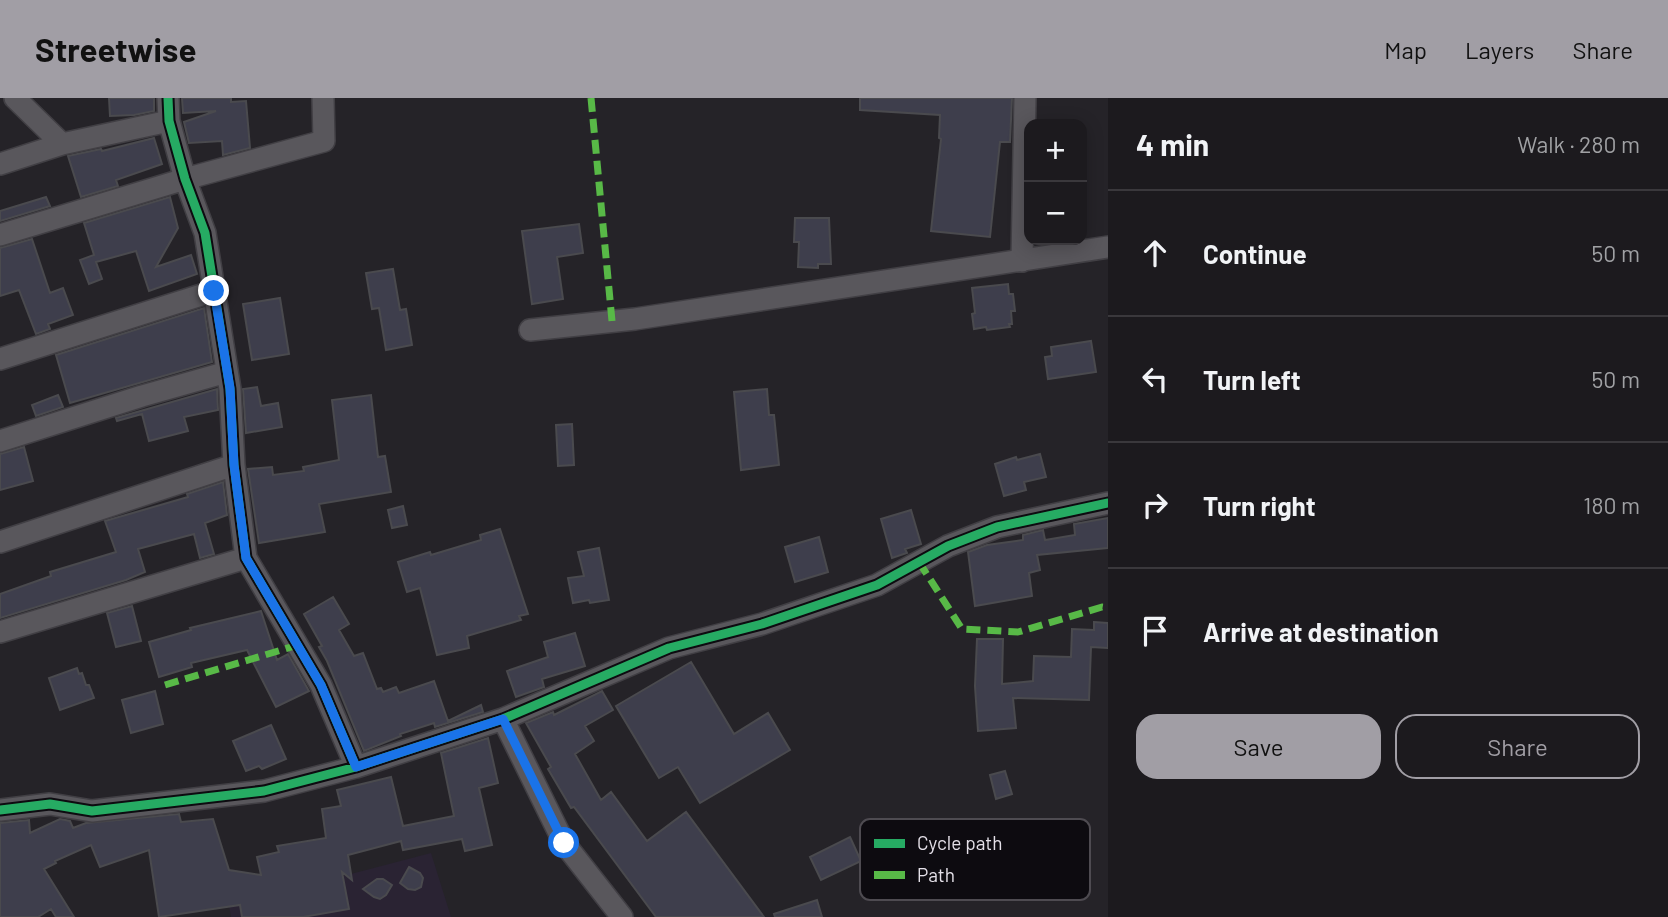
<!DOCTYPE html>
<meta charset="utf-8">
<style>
:root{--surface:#1c1a1e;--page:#29272b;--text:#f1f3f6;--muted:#a0a1a4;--line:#3a383c;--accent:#a19ea5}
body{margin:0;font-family:Barlow,sans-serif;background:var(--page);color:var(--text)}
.controls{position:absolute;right:21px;top:21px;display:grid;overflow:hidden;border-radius:14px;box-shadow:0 4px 18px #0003}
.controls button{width:63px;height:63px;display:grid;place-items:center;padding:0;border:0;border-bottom:2px solid var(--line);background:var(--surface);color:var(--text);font:35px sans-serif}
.stop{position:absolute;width:21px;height:21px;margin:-16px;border:5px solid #1a73e8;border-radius:50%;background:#fff}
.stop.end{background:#1a73e8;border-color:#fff;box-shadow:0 2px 7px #0008}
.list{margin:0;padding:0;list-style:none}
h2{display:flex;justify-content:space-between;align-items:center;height:91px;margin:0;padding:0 28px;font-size:30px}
h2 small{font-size:23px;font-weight:400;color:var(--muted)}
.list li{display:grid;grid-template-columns:46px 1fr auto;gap:21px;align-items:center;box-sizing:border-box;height:126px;padding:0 28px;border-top:2px solid var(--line)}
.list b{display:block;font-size:26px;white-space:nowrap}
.list em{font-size:23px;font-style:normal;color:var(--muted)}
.actions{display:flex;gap:14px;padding:21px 28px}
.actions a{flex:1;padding:16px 0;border:2px solid var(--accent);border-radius:21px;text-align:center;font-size:24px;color:var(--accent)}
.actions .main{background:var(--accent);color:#111}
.icon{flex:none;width:38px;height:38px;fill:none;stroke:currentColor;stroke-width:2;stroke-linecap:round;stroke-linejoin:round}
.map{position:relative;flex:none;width:1108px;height:819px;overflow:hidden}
header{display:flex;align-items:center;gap:42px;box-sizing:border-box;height:98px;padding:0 35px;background:var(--accent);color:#111}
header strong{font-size:33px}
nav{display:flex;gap:38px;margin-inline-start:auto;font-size:24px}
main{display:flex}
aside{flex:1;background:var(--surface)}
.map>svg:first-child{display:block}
.built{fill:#2a2333}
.building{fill:#3e3e4c;stroke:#4a4a4e;stroke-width:2}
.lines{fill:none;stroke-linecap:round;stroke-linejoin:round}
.street-casing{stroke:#413f44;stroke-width:24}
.street{stroke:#59575c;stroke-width:21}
.quiet{stroke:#58b947;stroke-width:7;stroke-dasharray:14 7;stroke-linecap:butt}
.cycleway-casing{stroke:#0d0b10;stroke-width:13}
.cycleway{stroke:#26ab63;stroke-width:9}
.route{stroke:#1a73e8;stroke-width:9}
.key{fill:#0d0b10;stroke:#4e4b51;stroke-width:2}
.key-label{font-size:19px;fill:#e4e0e8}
</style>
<header>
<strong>Streetwise</strong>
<nav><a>Map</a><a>Layers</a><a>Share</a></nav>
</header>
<main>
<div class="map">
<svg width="1108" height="819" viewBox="0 0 1108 819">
<rect width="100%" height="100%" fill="#252328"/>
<!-- built -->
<path class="built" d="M431 755 451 819H231L228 802 347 777Z"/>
<!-- building -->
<path class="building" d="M109 0H154V13L134 17 110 18Z
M182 0H231V4L246 3 250 50 223 57 222 43 189 45 184 24 216 13 183 15Z
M860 0H1012L1010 44H1000L990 139 931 133 941 41 939 40 940 17 860 12Z
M154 40 162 66 116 82 118 88 81 99 68 58 101 51 102 53Z
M46 99 50 108 0 123V113Z
M170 99 178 130 156 169 191 157 197 176 149 193 136 153 96 164 102 181 89 186 80 162 94 157 84 125Z
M795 120H829L831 166H818V170L798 169 799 144H794Z
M579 126 583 155 557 159 563 201 532 206 522 133Z
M32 141 50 195 63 190 73 217 48 226 50 231 36 236 19 192 0 198V150Z
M393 171 400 212 406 211 412 247 386 252 379 210 372 211 366 175Z
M1008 186 1009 196H1013L1015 213H1011L1012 226H1009L1010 229 987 232 986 229 974 231 972 216 975 215 972 190Z
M280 200 289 256 252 262 243 206Z
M204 210 212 264 70 305 56 257Z
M1091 243 1096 274 1048 281 1045 259 1052 258 1051 249Z
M257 289 261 308 278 305 282 329 246 335 243 291Z
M217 291 218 312 184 319 188 333 149 343 142 316 117 323 116 320Z
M767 291 769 317H774L779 367 741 372 734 294Z
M58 297 63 309 36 318 32 307Z
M371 297 378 359 385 358 391 394 319 406 325 434 259 445 248 371 272 369 273 377 304 373 303 369 339 362 332 302Z
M572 326 574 367 558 368 556 327Z
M24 349 33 383 0 392V356Z
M1040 356 1046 379 1024 384 1026 392 1004 398 995 366 1016 359 1017 362Z
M223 384 227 417 205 425 214 456 200 460 194 436 138 451 145 474 126 482 0 520V496L51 478 50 474 116 454 105 423 188 399 187 396Z
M403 408 407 427 392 430 388 412Z
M911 412 921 446 905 451 907 455 892 460 881 421Z
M1108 420V450L1037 457 1040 472 1029 475 1032 498 975 508 968 454 987 447 1023 442V437L1043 432 1045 442 1075 437 1074 426Z
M500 431 528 516 519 518 521 522 467 538 469 550 437 557 420 490 407 494 398 464 430 454 431 457 481 442 480 437Z
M819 439 828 474 795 484 785 449Z
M599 450 609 502 590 505 589 502 573 505 568 480 584 478 578 454Z
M333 499 349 526 339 532 354 558 363 555 377 591 381 590 383 594 396 589 399 595 434 583 448 623 481 607 483 614 435 629 434 625 400 636 401 638 364 653 327 563 319 549 322 548 304 516Z
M132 508 141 543 116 549 107 515Z
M261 513 277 562 288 556 309 593 276 609 247 552 191 565 192 569 159 579 149 544 191 532 190 530Z
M1094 524 1108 525V550L1091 549 1089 602 1013 600 1016 630 978 633 975 588 977 541H1003L1002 586 1033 583 1034 558 1071 559 1072 531 1094 532Z
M575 535 585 568 542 581 544 589 516 599 507 573 548 559 544 544Z
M691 564 734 636 768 615 790 652 700 705 678 669 659 680 616 608Z
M77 570 79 576 82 575 86 587H89L94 600 60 612 49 580Z
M155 593 163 626 131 635 122 602Z
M602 593 613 612 585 628 594 643 575 656 601 702 611 694 647 743 686 714 764 819H656L574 709 571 710 548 671 551 669 526 625 553 614 554 617Z
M271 627 286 661 262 671 259 668 246 673 233 643Z
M488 640 498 685 479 690 492 747 465 753 462 741 403 752 401 743 348 757 352 782 342 774 349 811 303 819H242L240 807 159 819 149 752 100 769 91 747 55 763 56 765 44 771 74 819H56L51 811 38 819H0V725L29 722 30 735 60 721 70 723 73 730 86 725 179 716 181 724 213 721 229 772 261 777 257 759 279 754 277 748 326 740 322 711 341 708 337 692 391 679 403 728 454 718 441 655Z
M1005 673 1012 696 996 701 990 677Z
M850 739 861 763 821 782 810 759Z
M409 769 420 775 423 780 421 789 415 792 408 791 400 785Z
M377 781H383L392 787 386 797 380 801 374 799 363 791Z
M817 802 822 819H775L774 816Z"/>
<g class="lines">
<!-- street casing -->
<g class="street-casing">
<path id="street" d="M15 0 62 46 169 23
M168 0 169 23 185 81 205 135 230 291 234 367 246 460 321 587 356 669
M0 66 62 46
M0 137 185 81 324 43 323 0
M1022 163 1025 0
M530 232 635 221 1108 149
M0 261 214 193
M0 343 142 298 227 274
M0 444 234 367
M0 534 246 460
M503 621 564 745 622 819
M0 712 50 706 92 713 264 693 356 669 503 621 669 550 762 526 877 487 948 448 997 429 1108 405"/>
</g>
<!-- street -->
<use href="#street" class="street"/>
<!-- quiet -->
<path class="quiet" d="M591 0 612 223
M919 464 962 531 1018 534 1102 509 1108 510
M165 587 298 547"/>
<!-- cycleway casing -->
<g class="cycleway-casing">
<path id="cycleway" d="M168 0 169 23 185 81 205 135 230 291 234 367 246 460 321 587 356 669
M0 712 50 706 92 713 264 693 356 669 503 621 669 550 762 526 877 487 948 448 997 429 1108 405"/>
</g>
<!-- cycleway -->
<use href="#cycleway" class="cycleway"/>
</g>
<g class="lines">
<!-- route -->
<path class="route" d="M214 193 230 290 234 367 246 460 321 587 356 669 503 621 564 745"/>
</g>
<!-- legend -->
<rect x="860" y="721" width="230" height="81" rx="10" class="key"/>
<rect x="874" y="741" width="31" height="9" fill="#26ab63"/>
<rect x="874" y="773" width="31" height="8" fill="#58b947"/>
<g class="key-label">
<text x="917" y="752">Cycle path</text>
<text x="917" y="784">Path</text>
</g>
</svg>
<div class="controls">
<button>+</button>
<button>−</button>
</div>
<div class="stop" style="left:564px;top:745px"></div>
<div class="stop end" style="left:214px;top:193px"></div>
</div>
<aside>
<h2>4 min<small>Walk · 280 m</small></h2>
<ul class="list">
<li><svg class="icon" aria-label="ahead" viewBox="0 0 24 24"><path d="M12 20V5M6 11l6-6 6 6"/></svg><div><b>Continue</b></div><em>50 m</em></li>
<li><svg class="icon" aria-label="left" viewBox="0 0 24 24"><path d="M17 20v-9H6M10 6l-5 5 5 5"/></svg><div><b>Turn left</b></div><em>50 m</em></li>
<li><svg class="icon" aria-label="right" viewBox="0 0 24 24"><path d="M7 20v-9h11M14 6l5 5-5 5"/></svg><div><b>Turn right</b></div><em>180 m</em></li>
<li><svg class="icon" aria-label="arrive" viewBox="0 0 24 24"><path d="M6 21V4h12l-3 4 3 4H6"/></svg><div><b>Arrive at destination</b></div></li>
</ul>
<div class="actions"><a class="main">Save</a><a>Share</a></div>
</aside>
</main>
